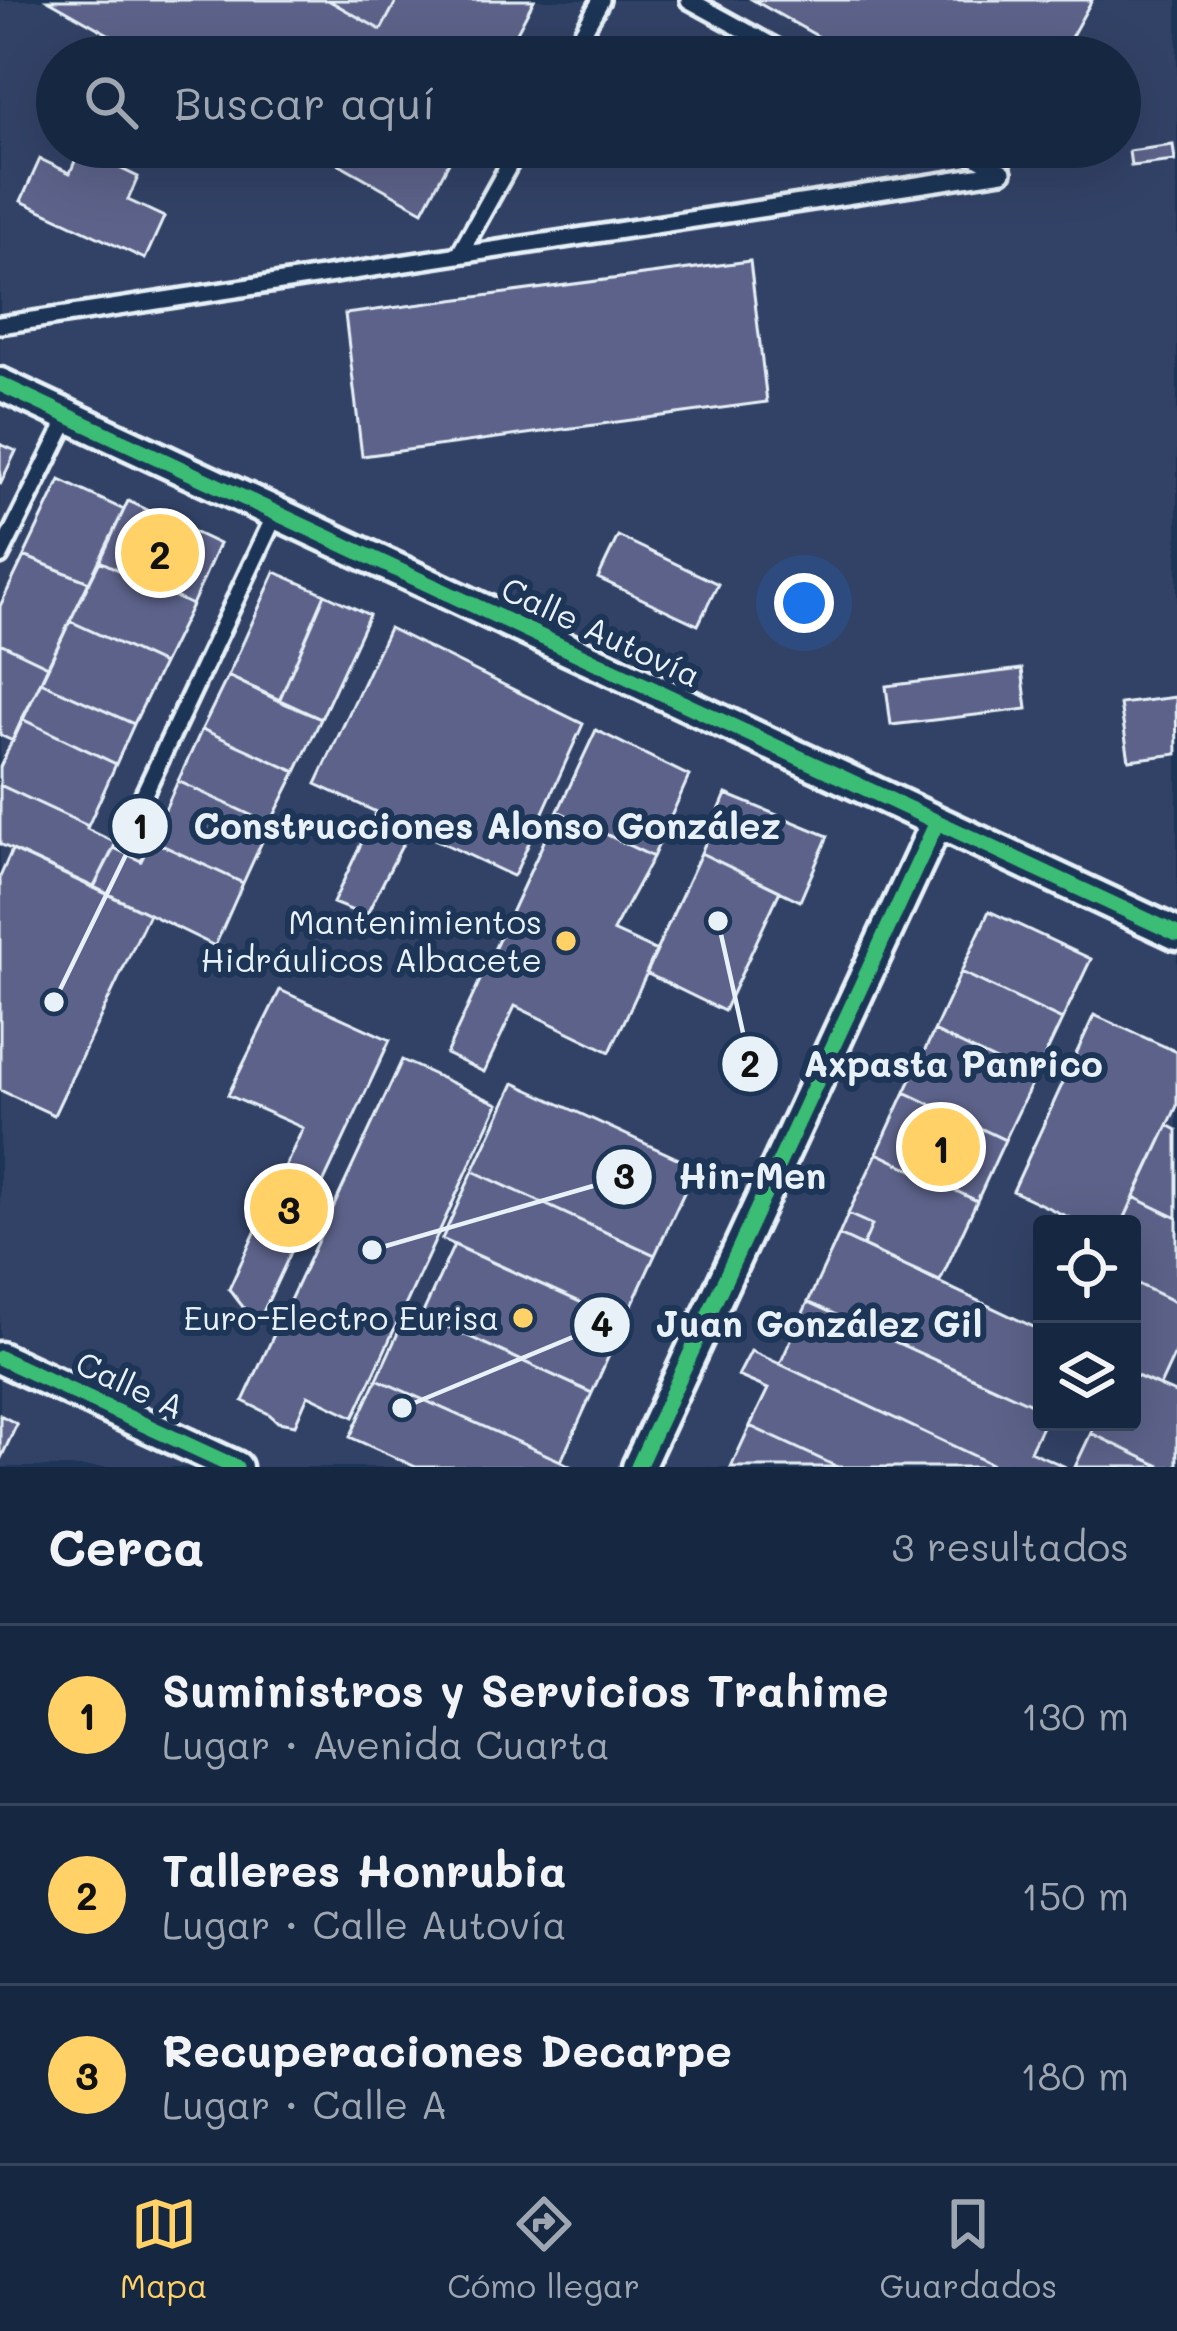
<!DOCTYPE html>
<html lang="es">
<meta charset="utf-8">
<style>
:root{--surface:#162841;--page:#1f3048;--text:#f1f3f6;--muted:#9ea6b1;--line:#35445a;--accent:#ffd166}
body{margin:0;font-family:Mali,sans-serif;background:var(--page);color:var(--text)}
.controls{position:absolute;right:36px;bottom:36px;display:grid;overflow:hidden;border-radius:12px;box-shadow:0 12px 48px #0002}
.controls button{width:108px;height:108px;display:grid;place-items:center;padding:0;border:0;border-bottom:3px solid var(--line);background:var(--surface);color:var(--text);font:60px sans-serif}
.you{position:absolute;left:804px;top:603px;width:42px;height:42px;margin:-30px;border:9px solid #fff;border-radius:50%;background:#1a73e8;box-shadow:0 0 0 18px #1a73e833}
.badge{display:grid;place-items:center;width:78px;height:78px;border-radius:50%;background:var(--accent);color:#111;font-size:39px;font-weight:700}
.pin{position:absolute;translate:-50% -50%;border:6px solid #fff;box-shadow:0 3px 12px #0006}
.list{margin:0;padding:0;list-style:none}
h2{display:flex;justify-content:space-between;align-items:center;height:156px;margin:0;padding:0 48px;font-size:51px}
h2 small{font-size:39px;font-weight:400;color:var(--muted)}
.list li{display:grid;grid-template-columns:78px 1fr auto;gap:36px;align-items:center;box-sizing:border-box;height:180px;padding:0 48px;border-top:3px solid var(--line)}
.list b{display:block;font-size:45px;white-space:nowrap}
.list p{margin:0;font-size:39px;white-space:nowrap;color:var(--muted)}
.list em{font-size:39px;font-style:normal;color:var(--muted)}
.icon{flex:none;width:66px;height:66px;fill:none;stroke:currentColor;stroke-width:2;stroke-linecap:round;stroke-linejoin:round}
.map{position:relative;flex:none;width:1177px;height:1467px;overflow:hidden}
.search{position:absolute;background:var(--surface);box-shadow:0 12px 48px #0002;left:36px;right:36px;top:36px;height:132px;display:flex;align-items:center;gap:30px;box-sizing:border-box;padding:0 42px;border-radius:66px;color:var(--muted);font-size:45px}
.sheet{height:696px;background:var(--surface)}
nav{display:flex;justify-content:space-around;align-items:center;box-sizing:border-box;height:168px;border-top:3px solid var(--line);background:var(--surface);font-size:33px;color:var(--muted)}
nav a{display:grid;justify-items:center;gap:6px}
nav .on{color:var(--accent)}
.map>svg:first-child{display:block}
.built{fill:#304266;fill-rule:evenodd}
.building{fill:#5c6289;stroke:#e8f1f8;stroke-width:3}
.lines{fill:none;stroke-linecap:round;stroke-linejoin:round}
.service-casing{stroke:#e8f1f8;stroke-width:24}
.minor-casing{stroke:#e8f1f8;stroke-width:39}
.service{stroke:#1d3557;stroke-width:15}
.minor{stroke:#1d3557;stroke-width:30}
.cycleway-casing{stroke:#1d3557;stroke-width:22}
.cycleway{stroke:#3abd76;stroke-width:15}
.poi-dot{fill:#ffd166;stroke:#1d3557;stroke-width:4.5}
.labels{text-anchor:middle;stroke-width:12;stroke-linejoin:round;paint-order:stroke}
.street-label{font-size:33px;fill:#e8f1f8;stroke:#1d3557}
.poi-label{font-size:33px;fill:#e8f1f8;stroke:#1d3557;text-anchor:end}
.leader{fill:none;stroke:#e8f1f8;stroke-width:4.5}
.callout-dot{fill:#e8f1f8;stroke:#1d3557;stroke-width:4.5}
.mark-label{font-size:36px;text-anchor:middle;font-weight:bold;fill:#111}
.callout-label{font-size:36px;text-anchor:middle;font-weight:bold;fill:#e8f1f8;stroke:#1d3557;stroke-width:12;stroke-linejoin:round;paint-order:stroke}
</style>
<div class="map">
<svg width="1177" height="1467" viewBox="0 0 1177 1467">
<rect width="100%" height="100%" fill="#1d3557"/>
<filter id="ink" filterUnits="userSpaceOnUse"><feTurbulence type="fractalNoise" baseFrequency=".00833" numOctaves="2"/><feDisplacementMap in="SourceGraphic" scale="24" xChannelSelector="R" yChannelSelector="G"/><feConvolveMatrix kernelMatrix="1 2 1 2 8 2 1 2 1" color-interpolation-filters="sRGB"/></filter>
<g filter="url(#ink)">
<!-- built -->
<path class="built" d="M0 0H1177V1467H0ZM57 57H1120V147H57ZM1042 1224H1132V1422H1042Z"/>
<!-- building -->
<path class="building" d="M48 0H328L381 30 397 0H534L504 57H149Z
M328 0H397L381 30Z
M753 0H1092L1060 57H855Z
M1173 145 1175 161 1131 166 1129 151Z
M309 147H457L423 211Z
M80 149 138 177 128 200 164 217 145 259 21 201 40 159 70 173Z
M750 261 767 402 362 456 345 314Z
M0 444 16 451 0 485Z
M60 480 124 510 89 582 24 556Z
M128 501 219 544 192 605 100 561Z
M618 536 718 584 698 625 598 578Z
M24 556 89 582 48 666 0 643V606Z
M100 561 192 605 163 664 70 621Z
M275 572 325 594 279 701 228 676Z
M325 594 369 615 321 719 279 701Z
M70 621 163 664 134 724 41 682Z
M389 628 583 724 515 874 513 876 411 828 366 916 333 903 376 812 316 784Z
M0 643 48 666 13 741 0 735Z
M1022 669 1027 709 891 725 886 686Z
M228 676 321 719 296 772 202 729Z
M41 682 134 724 116 764 22 719Z
M1176 697 1177 754 1129 760 1120 704Z
M22 719 116 764 88 826 0 785V767Z
M202 729 296 772 270 824 178 781Z
M596 730 689 776 653 857 558 811Z
M178 781 270 824 243 883 151 840Z
M0 785 88 826 87 829 116 843 94 887 0 844Z
M726 794 828 836 800 901 701 853Z
M558 811 653 857 613 931 657 951 610 1052 515 1006 484 1072 446 1054Z
M151 840 243 883 215 946 94 887 114 848 141 861Z
M12 850 149 914 54 1115 0 1090V877Z
M701 853 780 891 724 1011 646 973Z
M989 911 1091 959 1062 1020 961 972Z
M961 972 1062 1020 1034 1079 934 1031Z
M280 990 390 1040 257 1325 229 1289 303 1128 228 1095Z
M1094 1015 1177 1052V1106L1122 1224H1083L1013 1191Z
M934 1031 1034 1079 1005 1140 905 1092Z
M402 1060 498 1104 354 1417 308 1395 295 1425 278 1422 269 1414 243 1401Z
M514 1083 696 1167 655 1255 473 1171Z
M905 1092 1005 1140 977 1201 877 1153Z
M1168 1125 1177 1130V1218L1134 1197Z
M877 1153 977 1201 940 1281 863 1246 872 1225 848 1214Z
M473 1171 655 1255 624 1322 442 1239Z
M1134 1197 1177 1218V1303L1132 1281V1224H1122Z
M848 1214 872 1225 863 1246 839 1235Z
M839 1235 1042 1331V1409L808 1302Z
M454 1245 624 1322 592 1393 422 1315Z
M1132 1281 1177 1303V1349L1160 1386 1132 1374Z
M808 1302 1042 1409V1422H1044L1030 1451 1066 1467H998L780 1364Z
M409 1309 592 1393 561 1461 377 1379Z
M751 1351 780 1364 998 1467H838L750 1426 768 1389 738 1376Z
M1132 1374 1177 1394V1467H1162L1091 1433 1096 1422H1132Z
M377 1379 561 1461 572 1467H416L350 1437Z
M0 1415 17 1424 0 1460Z
M750 1426 838 1467H731Z
M1091 1433 1162 1467H1075Z"/>
<g class="lines">
<!-- service casing -->
<g class="service-casing">
<path id="service" d="M689 0 793 57
M569 57 601 0
M459 255 519 147
M0 325 1003 172 958 147
M0 556 70 415
M127 830 276 513"/>
</g>
<!-- minor casing -->
<g class="minor-casing">
<path id="minor" d="M0 384 1177 934
M0 1358 236 1467
M638 1467 937 822"/>
</g>
<!-- service -->
<use href="#service" class="service"/>
<!-- minor -->
<use href="#minor" class="minor"/>
<!-- cycleway casing -->
<g class="cycleway-casing">
<path id="cycleway" d="M0 384 1177 934
M0 1358 236 1467
M638 1467 937 822"/>
</g>
<!-- cycleway -->
<use href="#cycleway" class="cycleway"/>
</g>
</g>
<!-- markers -->
<g class="poi-dot">
<circle cx="566" cy="941" r="12"/>
<circle cx="523" cy="1318" r="12"/>
</g>
<g class="labels">
<!-- street labels -->
<g class="street-label">
<text transform="translate(601 632) rotate(25)" y="12">Calle Autovía</text>
<text transform="translate(130 1385) rotate(25)" y="12">Calle A</text>
</g>
<!-- poi labels -->
<g class="poi-label">
<text x="542" y="934">Mantenimientos<tspan x="542" dy="38">Hidráulicos Albacete</tspan></text>
<text x="499" y="1330">Euro-Electro Eurisa</text>
</g>
</g>
<!-- callouts -->
<path class="leader" d="M54 1002L140 826M718 921L750 1064M372 1250L624 1177M402 1408L602 1325"/>
<g class="callout-dot">
<circle cx="54" cy="1002" r="12"/>
<circle cx="718" cy="921" r="12"/>
<circle cx="372" cy="1250" r="12"/>
<circle cx="402" cy="1408" r="12"/>
<circle cx="140" cy="826" r="30"/>
<circle cx="750" cy="1064" r="30"/>
<circle cx="624" cy="1177" r="30"/>
<circle cx="602" cy="1325" r="30"/>
</g>
<g class="mark-label">
<text x="140" y="839">1</text>
<text x="750" y="1077">2</text>
<text x="624" y="1189">3</text>
<text x="602" y="1337">4</text>
</g>
<g class="callout-label">
<text x="487" y="839">Construcciones Alonso González</text>
<text x="953" y="1077">Axpasta Panrico</text>
<text x="752" y="1189">Hin-Men</text>
<text x="819" y="1337">Juan González Gil</text>
</g>
</svg>
<div class="controls">
<button><svg class="icon" aria-label="locate" viewBox="0 0 24 24"><circle cx="12" cy="12" r="6"/><path d="M12 2v4M12 18v4M2 12h4M18 12h4"/></svg></button>
<button><svg class="icon" aria-label="layers" viewBox="0 0 24 24"><path d="M12 4l9 5-9 5-9-5zM3 14l9 5 9-5"/></svg></button>
</div>
<div class="you"></div>
<div class="pin badge" style="left:941px;top:1147px">1</div>
<div class="pin badge" style="left:160px;top:553px">2</div>
<div class="pin badge" style="left:289px;top:1208px">3</div>
<div class="search"><svg class="icon" aria-label="search" viewBox="0 0 24 24"><circle cx="10" cy="10" r="6"/><path d="M15 15l6 6"/></svg>Buscar aquí</div>
</div>
<section class="sheet">
<h2>Cerca<small>3 resultados</small></h2>
<ul class="list">
<li><span class="badge">1</span><div><b>Suministros y Servicios Trahime</b><p>Lugar · Avenida Cuarta</p></div><em>130 m</em></li>
<li><span class="badge">2</span><div><b>Talleres Honrubia</b><p>Lugar · Calle Autovía</p></div><em>150 m</em></li>
<li><span class="badge">3</span><div><b>Recuperaciones Decarpe</b><p>Lugar · Calle A</p></div><em>180 m</em></li>
</ul>
</section>
<nav>
<a class="on"><svg class="icon" aria-label="map" viewBox="0 0 24 24"><path d="M3 6l6-2 6 2 6-2v14l-6 2-6-2-6 2zM9 4v14M15 6v14"/></svg>Mapa</a>
<a><svg class="icon" aria-label="directions" viewBox="0 0 24 24"><path d="M12 3l9 9-9 9-9-9zM9 14v-3h6M13 9l2 2-2 2"/></svg>Cómo llegar</a>
<a><svg class="icon" aria-label="saved" viewBox="0 0 24 24"><path d="M7 4h10v16l-5-4-5 4z"/></svg>Guardados</a>
</nav>
